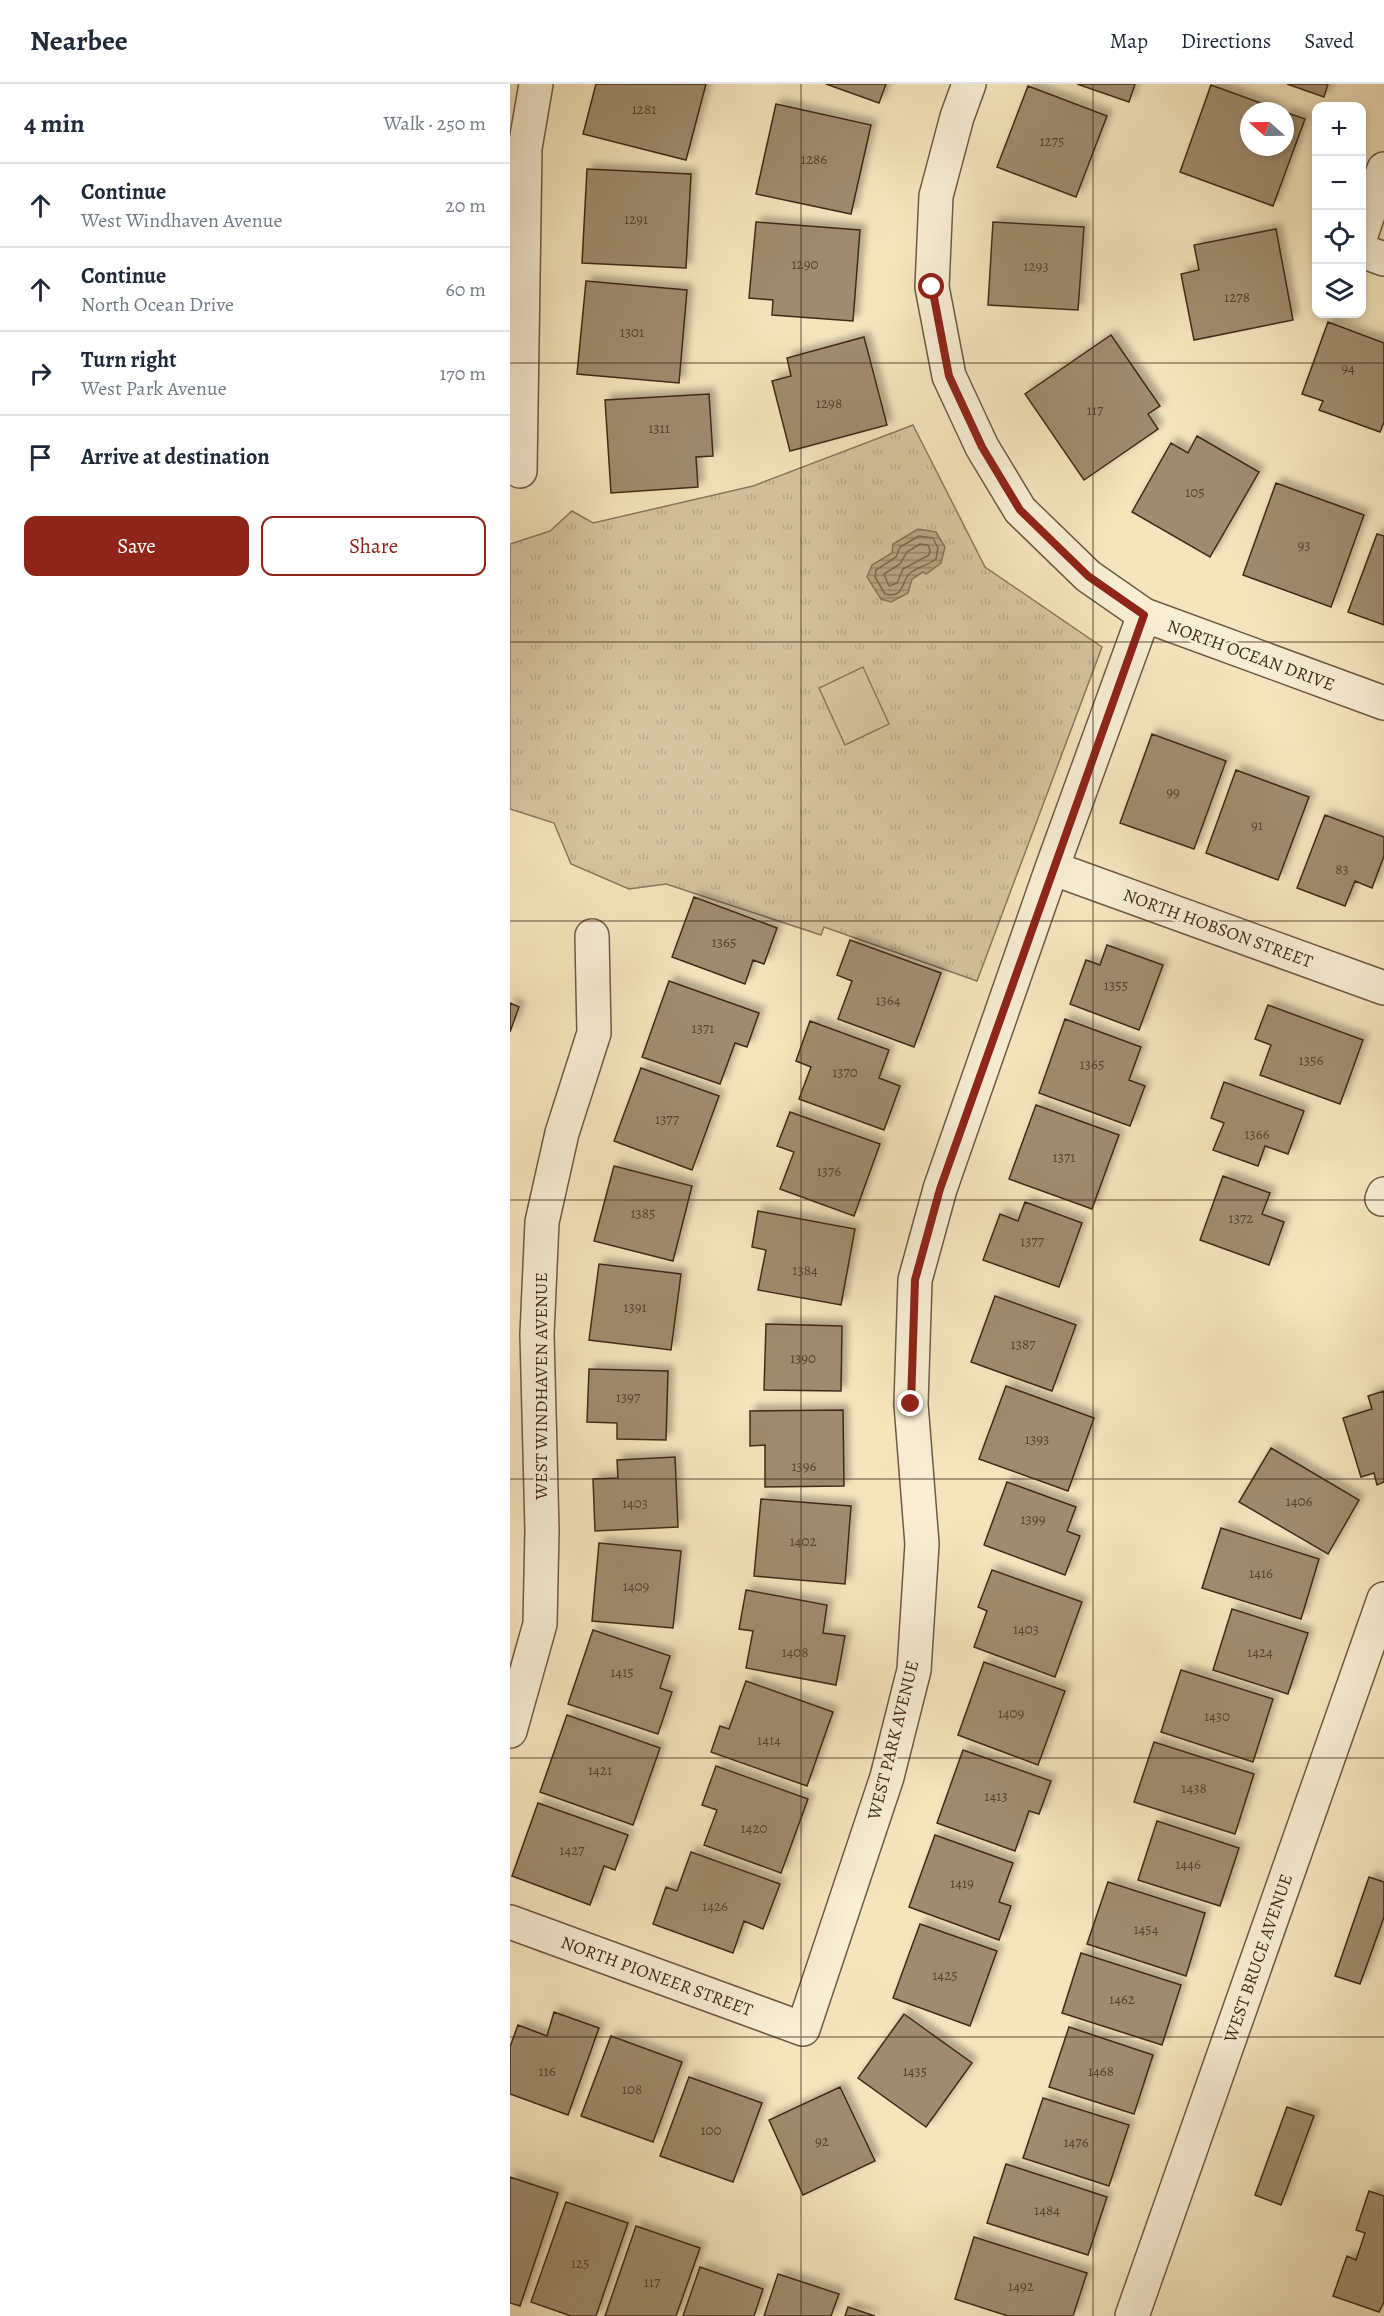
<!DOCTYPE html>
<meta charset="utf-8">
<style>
:root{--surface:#fff;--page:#f6f6f7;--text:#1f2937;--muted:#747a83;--line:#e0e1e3;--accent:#8f2418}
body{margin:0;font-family:Alegreya,serif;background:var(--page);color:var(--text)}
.controls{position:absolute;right:18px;top:18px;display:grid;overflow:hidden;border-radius:12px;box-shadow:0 3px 9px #0003}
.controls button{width:54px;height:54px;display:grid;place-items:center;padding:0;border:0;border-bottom:2px solid var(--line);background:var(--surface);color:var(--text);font:30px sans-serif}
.compass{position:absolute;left:730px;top:18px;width:54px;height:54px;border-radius:50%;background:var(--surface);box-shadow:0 3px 9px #0003;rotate:290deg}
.stop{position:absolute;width:18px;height:18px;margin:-14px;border:4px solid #8f2418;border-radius:50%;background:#fff}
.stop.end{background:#8f2418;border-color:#fff;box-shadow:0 2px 6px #0008}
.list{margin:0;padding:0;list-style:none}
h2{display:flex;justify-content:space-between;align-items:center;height:78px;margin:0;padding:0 24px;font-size:26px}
h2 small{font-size:20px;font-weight:400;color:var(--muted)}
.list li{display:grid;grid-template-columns:39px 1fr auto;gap:18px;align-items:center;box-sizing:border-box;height:84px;padding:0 24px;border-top:2px solid var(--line)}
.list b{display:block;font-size:22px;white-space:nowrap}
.list p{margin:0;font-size:20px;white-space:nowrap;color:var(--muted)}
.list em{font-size:20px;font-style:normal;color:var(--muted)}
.actions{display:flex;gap:12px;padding:18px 24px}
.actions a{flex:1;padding:14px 0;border:2px solid var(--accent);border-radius:12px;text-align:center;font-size:21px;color:var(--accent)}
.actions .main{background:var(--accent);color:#fff}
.icon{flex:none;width:33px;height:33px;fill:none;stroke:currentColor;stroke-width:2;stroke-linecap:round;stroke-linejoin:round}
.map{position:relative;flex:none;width:874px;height:2232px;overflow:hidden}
header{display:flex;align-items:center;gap:36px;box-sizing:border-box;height:84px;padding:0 30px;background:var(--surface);border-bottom:2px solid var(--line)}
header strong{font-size:28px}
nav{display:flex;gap:33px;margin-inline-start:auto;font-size:21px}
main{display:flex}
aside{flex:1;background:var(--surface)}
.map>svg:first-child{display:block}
.park{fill:url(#park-tufts);stroke:#8c785d;stroke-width:1.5}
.garden{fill:#d7c5a1;stroke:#8c785d;stroke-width:1.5}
.water{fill:url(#water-rules);stroke:#89755a;stroke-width:1.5}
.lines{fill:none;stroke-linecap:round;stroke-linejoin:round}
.shore{stroke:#7d684f;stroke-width:1.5}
.building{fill:#9f8c6e;stroke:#422b19;stroke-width:1.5;filter:url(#shadow)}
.minor-casing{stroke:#6f5a42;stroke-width:36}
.minor{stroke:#f8eed4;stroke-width:33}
.route{stroke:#8f2418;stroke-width:8}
.grid{fill:none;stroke:#422b19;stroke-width:1.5;stroke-opacity:0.55}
.labels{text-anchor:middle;stroke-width:5;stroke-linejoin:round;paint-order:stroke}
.number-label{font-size:15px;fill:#59432e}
.street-label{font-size:18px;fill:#422b19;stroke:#f8eed4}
</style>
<header>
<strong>Nearbee</strong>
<nav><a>Map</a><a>Directions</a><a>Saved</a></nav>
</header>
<main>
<aside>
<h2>4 min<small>Walk · 250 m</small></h2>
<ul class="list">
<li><svg class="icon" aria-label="ahead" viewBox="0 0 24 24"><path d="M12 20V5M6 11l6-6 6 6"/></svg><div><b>Continue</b><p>West Windhaven Avenue</p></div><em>20 m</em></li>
<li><svg class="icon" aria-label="ahead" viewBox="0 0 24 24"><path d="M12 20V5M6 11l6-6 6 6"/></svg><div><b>Continue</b><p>North Ocean Drive</p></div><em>60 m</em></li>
<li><svg class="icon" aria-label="right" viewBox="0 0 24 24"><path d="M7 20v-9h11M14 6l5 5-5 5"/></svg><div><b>Turn right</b><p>West Park Avenue</p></div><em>170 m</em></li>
<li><svg class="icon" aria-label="arrive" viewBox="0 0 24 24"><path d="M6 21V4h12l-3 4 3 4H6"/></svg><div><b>Arrive at destination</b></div></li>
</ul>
<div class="actions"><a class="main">Save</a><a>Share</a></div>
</aside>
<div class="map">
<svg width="874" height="2232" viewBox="0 0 874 2232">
<defs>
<pattern id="park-tufts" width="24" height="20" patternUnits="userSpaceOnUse" patternTransform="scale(1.5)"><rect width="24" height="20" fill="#d7c5a1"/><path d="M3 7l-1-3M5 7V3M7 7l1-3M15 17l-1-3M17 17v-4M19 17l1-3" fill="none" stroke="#baa98a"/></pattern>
<pattern id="water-rules" width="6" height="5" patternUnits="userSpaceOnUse" patternTransform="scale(1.5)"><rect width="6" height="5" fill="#b8a685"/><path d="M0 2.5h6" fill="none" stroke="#97876c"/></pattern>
<filter id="shadow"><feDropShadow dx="5.5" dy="-5.5" stdDeviation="3" flood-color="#0004"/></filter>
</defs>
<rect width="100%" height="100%" fill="#f5e5bd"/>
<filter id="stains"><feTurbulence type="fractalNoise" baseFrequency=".00333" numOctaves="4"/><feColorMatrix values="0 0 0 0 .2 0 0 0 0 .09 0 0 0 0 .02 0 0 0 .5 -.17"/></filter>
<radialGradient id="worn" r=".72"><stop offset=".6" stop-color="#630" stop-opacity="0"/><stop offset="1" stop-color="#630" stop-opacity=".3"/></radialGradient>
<!-- park -->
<path class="park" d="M403 341 475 483 592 563 467 897 314 843 311 851 156 800 119 805 61 780 44 739 0 725V460L40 447 62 427 83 439 243 402Z"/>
<!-- garden -->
<path class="garden" d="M353 583 379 640 335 661 309 604Z"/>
<!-- water -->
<path class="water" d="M408 445 426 448 435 463 431 479 416 490 413 488 402 495 398 509 381 518 371 515 357 493 362 481 382 469 383 460Z"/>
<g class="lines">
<!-- shore -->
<path class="shore" d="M409 452 423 454 428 464 426 475C417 482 407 483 399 490 392 497 394 515 375 510L365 493 366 486 386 473 390 463Z
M410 460 418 461 420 466 419 471 393 485 387 499 379 502 374 490 390 480 397 468Z"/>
</g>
<!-- building -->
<path class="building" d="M86 0H196L176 76 73 50Z
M316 0H376L369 19Z
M567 0H625L619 18Z
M777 0H818L814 13Z
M701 1 773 27H739V63H775V28L795 35 763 122 670 88Z
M518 2 597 32 566 113 487 83Z
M266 20 361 41 341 130 246 110Z
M77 85 181 90 176 184 72 179Z
M246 138 350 146 343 237 262 231 263 216 239 214Z
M483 138 574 143 568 226 478 221Z
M766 145 783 236 684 256 671 190 689 186 684 161Z
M76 197 177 206 169 299 67 290Z
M818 238 874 259V338L870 348 809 326 813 317 792 310Z
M601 251 650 322 638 330 648 345 574 396 515 310Z
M354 253 377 341 280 367 262 297 281 292 277 274Z
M199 310 203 372 186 373 188 403 101 409 95 316Z
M687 352 749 388 700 473 622 428 661 359 678 369Z
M766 399 854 431 821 523 733 491Z
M867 450 874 452V541L838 528Z
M642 650 716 677 684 765 610 739Z
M726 686 799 713 768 796 696 769Z
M815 731 874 753V772L862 804 845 797 835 822 787 804Z
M184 813 267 844 254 880 243 876 235 900 162 873Z
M340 856 431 889 404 963 328 935 342 897 327 891Z
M597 861 653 881 629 946 560 920 576 876 590 881Z
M159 897 249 929 237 963 225 959 210 1000 132 973Z
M0 919 9 923 0 948Z
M758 921 853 956 830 1020 750 991 761 961 745 955Z
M555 935 631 963 619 996 635 1002 620 1042 529 1009Z
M300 937 379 966 369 994 390 1002 374 1046 289 1015 301 983 286 977Z
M131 984 209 1012 182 1086 104 1057Z
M714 998 794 1027 778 1070 755 1062 748 1082 703 1066 714 1039 701 1034Z
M526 1021 609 1051 582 1125 499 1095Z
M280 1028 370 1060 344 1132 270 1105 284 1068 267 1062Z
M104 1082 182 1102 163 1177 84 1157Z
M713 1092 760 1109 752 1130 774 1138 759 1181 690 1156Z
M515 1118 572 1139 549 1203 473 1176 490 1130 508 1137Z
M248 1127 345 1145 331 1221 248 1206 256 1166 242 1163Z
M89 1180 171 1190 161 1266 79 1256Z
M485 1212 566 1241 542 1307 461 1278Z
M256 1240 332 1242 331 1307 254 1306Z
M79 1285 158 1287 156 1356 107 1355V1339L77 1338Z
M496 1302 584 1334 558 1407 469 1375Z
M874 1307V1398L867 1401 864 1389 851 1393 833 1334 862 1325 858 1312Z
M333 1326 334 1402 255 1403V1361L240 1362V1327Z
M761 1364 849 1416 818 1470 729 1418Z
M165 1373 168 1443 85 1447 83 1395 108 1394 107 1376Z
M497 1398 566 1423 557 1447 570 1452 555 1491 474 1461Z
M251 1415 341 1422 335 1500 244 1492Z
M711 1444 809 1475 791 1535 692 1504Z
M89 1459 171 1467 163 1544 82 1537Z
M482 1486 572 1518 545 1593 464 1563 477 1527 468 1523Z
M236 1506 317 1521 313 1549 335 1552 326 1601 236 1584 243 1547 229 1545Z
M722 1525 798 1549 778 1610 703 1586Z
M83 1546 160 1572 150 1604 162 1608 148 1650 58 1620Z
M474 1578 555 1607 528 1681 448 1651Z
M671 1586 763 1615 743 1678 651 1648Z
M236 1597 323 1628 297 1702 201 1668 210 1642 219 1645Z
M57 1631 150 1664 123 1741 30 1708Z
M644 1658 744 1690 725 1750 624 1718Z
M453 1666 541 1697 529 1730 519 1727 505 1767 427 1739Z
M206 1682 298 1715 271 1789 194 1761 207 1726 192 1721Z
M28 1719 118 1751 105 1786 94 1782 80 1821 2 1792Z
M647 1737 729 1764 710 1822 628 1796Z
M425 1751 503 1779 489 1818 501 1822 489 1856 399 1823Z
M181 1768 270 1800 253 1845 234 1837 223 1869 143 1840 156 1803 167 1807Z
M859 1793 874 1798V1833L850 1900 825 1892Z
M598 1798 695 1829 676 1892 577 1860Z
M410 1840 487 1867 460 1942 383 1914Z
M571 1869 671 1901 652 1961 552 1929Z
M44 1928 89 1944 58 2031 0 2010V1963L8 1941 37 1952Z
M394 1930 462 1979 416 2043 348 1994Z
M559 1943 643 1971 624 2030 539 2003Z
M101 1952 172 1978 143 2058 71 2032Z
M179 1993 252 2019 223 2098 150 2072Z
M330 2003 365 2077 293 2111 259 2036Z
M533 2014 619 2041 599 2102 513 2074Z
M777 2023 804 2032 771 2121 745 2111Z
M496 2080 597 2113 578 2171 477 2139Z
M0 2093 48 2109 10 2222 0 2219Z
M859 2107 874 2112V2218L869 2228 823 2212 837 2172 846 2176 855 2149 846 2146Z
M56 2118 118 2139 86 2232H61L21 2218Z
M126 2142 190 2164 166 2232H95Z
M464 2153 577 2189 563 2232H498L445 2215Z
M190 2183 253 2205 244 2232H173Z
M268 2190 329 2210 321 2232H254Z
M338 2223 365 2232H335Z"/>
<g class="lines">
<!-- minor casing -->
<g class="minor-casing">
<path id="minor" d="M459 0 447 33 426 112 422 203 439 292 472 363 510 426 578 492 634 531 874 619
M852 148 874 85
M852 167 874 175
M10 387 15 64 26 0
M542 784 874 904
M872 1115 874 1110
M0 1647 30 1540 32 1446 27 1250 32 1138 52 1049 84 949 82 852
M0 1838 293 1945 377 1693 404 1586 412 1460 401 1320 405 1196 430 1105 542 784 634 531
M622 2232 874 1515"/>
</g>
<!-- minor -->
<use href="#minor" class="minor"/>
</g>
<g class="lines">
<!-- route -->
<path class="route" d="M401 1320 405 1196 430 1105 634 531 578 492 510 426 472 363 439 292 422 203"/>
</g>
<!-- grid -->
<path class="grid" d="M291 0V2232M583 0V2232M0 279H874M0 558H874M0 837H874M0 1116H874M0 1395H874M0 1674H874M0 1953H874"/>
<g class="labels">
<!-- number labels -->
<g class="number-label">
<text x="134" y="30">1281</text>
<text x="542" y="62">1275</text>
<text x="304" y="80">1286</text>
<text x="126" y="140">1291</text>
<text x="295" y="185">1290</text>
<text x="526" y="187">1293</text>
<text x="727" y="218">1278</text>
<text x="122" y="253">1301</text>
<text x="838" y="289">94</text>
<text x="319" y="324">1298</text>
<text x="585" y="331">117</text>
<text x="149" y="349">1311</text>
<text x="685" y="413">105</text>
<text x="794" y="466">93</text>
<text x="663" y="713">99</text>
<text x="747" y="746">91</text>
<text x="832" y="790">83</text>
<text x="214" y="863">1365</text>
<text x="606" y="906">1355</text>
<text x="378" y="921">1364</text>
<text x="193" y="949">1371</text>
<text x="801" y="981">1356</text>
<text x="582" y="985">1365</text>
<text x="335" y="993">1370</text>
<text x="157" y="1040">1377</text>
<text x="747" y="1055">1366</text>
<text x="554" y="1078">1371</text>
<text x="319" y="1092">1376</text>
<text x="133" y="1134">1385</text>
<text x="731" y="1139">1372</text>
<text x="522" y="1162">1377</text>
<text x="295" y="1191">1384</text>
<text x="125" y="1228">1391</text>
<text x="513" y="1265">1387</text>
<text x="293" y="1279">1390</text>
<text x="118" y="1318">1397</text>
<text x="527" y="1360">1393</text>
<text x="294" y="1387">1396</text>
<text x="789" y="1422">1406</text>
<text x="125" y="1424">1403</text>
<text x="523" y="1440">1399</text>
<text x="293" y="1462">1402</text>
<text x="751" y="1494">1416</text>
<text x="126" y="1507">1409</text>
<text x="516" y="1550">1403</text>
<text x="285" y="1573">1408</text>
<text x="750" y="1573">1424</text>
<text x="112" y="1593">1415</text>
<text x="501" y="1634">1409</text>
<text x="707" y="1637">1430</text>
<text x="259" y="1661">1414</text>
<text x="90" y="1691">1421</text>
<text x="684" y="1709">1438</text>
<text x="486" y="1717">1413</text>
<text x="244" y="1749">1420</text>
<text x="62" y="1771">1427</text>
<text x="678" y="1785">1446</text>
<text x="452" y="1804">1419</text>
<text x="205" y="1827">1426</text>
<text x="636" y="1850">1454</text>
<text x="435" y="1896">1425</text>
<text x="612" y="1920">1462</text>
<text x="37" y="1992">116</text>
<text x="405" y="1992">1435</text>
<text x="591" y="1992">1468</text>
<text x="122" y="2010">108</text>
<text x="201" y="2051">100</text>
<text x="312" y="2062">92</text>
<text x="566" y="2063">1476</text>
<text x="537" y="2131">1484</text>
<text x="70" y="2184">125</text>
<text x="142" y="2203">117</text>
<text x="511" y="2207">1492</text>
</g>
<!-- street labels -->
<g class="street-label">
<text transform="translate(741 571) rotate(20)" y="6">NORTH OCEAN DRIVE</text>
<text transform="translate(708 844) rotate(20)" y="6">NORTH HOBSON STREET</text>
<text transform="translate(31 1302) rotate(-90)" y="6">WEST WINDHAVEN AVENUE</text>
<text transform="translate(383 1656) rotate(-76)" y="6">WEST PARK AVENUE</text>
<text transform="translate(748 1874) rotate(-71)" y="6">WEST BRUCE AVENUE</text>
<text transform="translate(147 1892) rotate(20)" y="6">NORTH PIONEER STREET</text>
</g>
</g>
<rect width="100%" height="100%" filter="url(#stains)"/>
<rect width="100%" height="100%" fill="url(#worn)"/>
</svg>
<div class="controls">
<button>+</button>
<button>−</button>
<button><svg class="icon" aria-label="locate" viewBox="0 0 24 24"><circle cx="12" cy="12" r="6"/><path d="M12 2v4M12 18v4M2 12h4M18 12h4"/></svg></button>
<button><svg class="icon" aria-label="layers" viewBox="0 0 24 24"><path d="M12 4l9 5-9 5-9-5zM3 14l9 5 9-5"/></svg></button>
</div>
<svg class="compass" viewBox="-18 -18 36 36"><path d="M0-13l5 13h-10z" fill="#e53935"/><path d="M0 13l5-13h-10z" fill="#747a83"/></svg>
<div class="stop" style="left:422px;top:203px"></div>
<div class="stop end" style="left:401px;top:1320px"></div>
</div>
</main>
